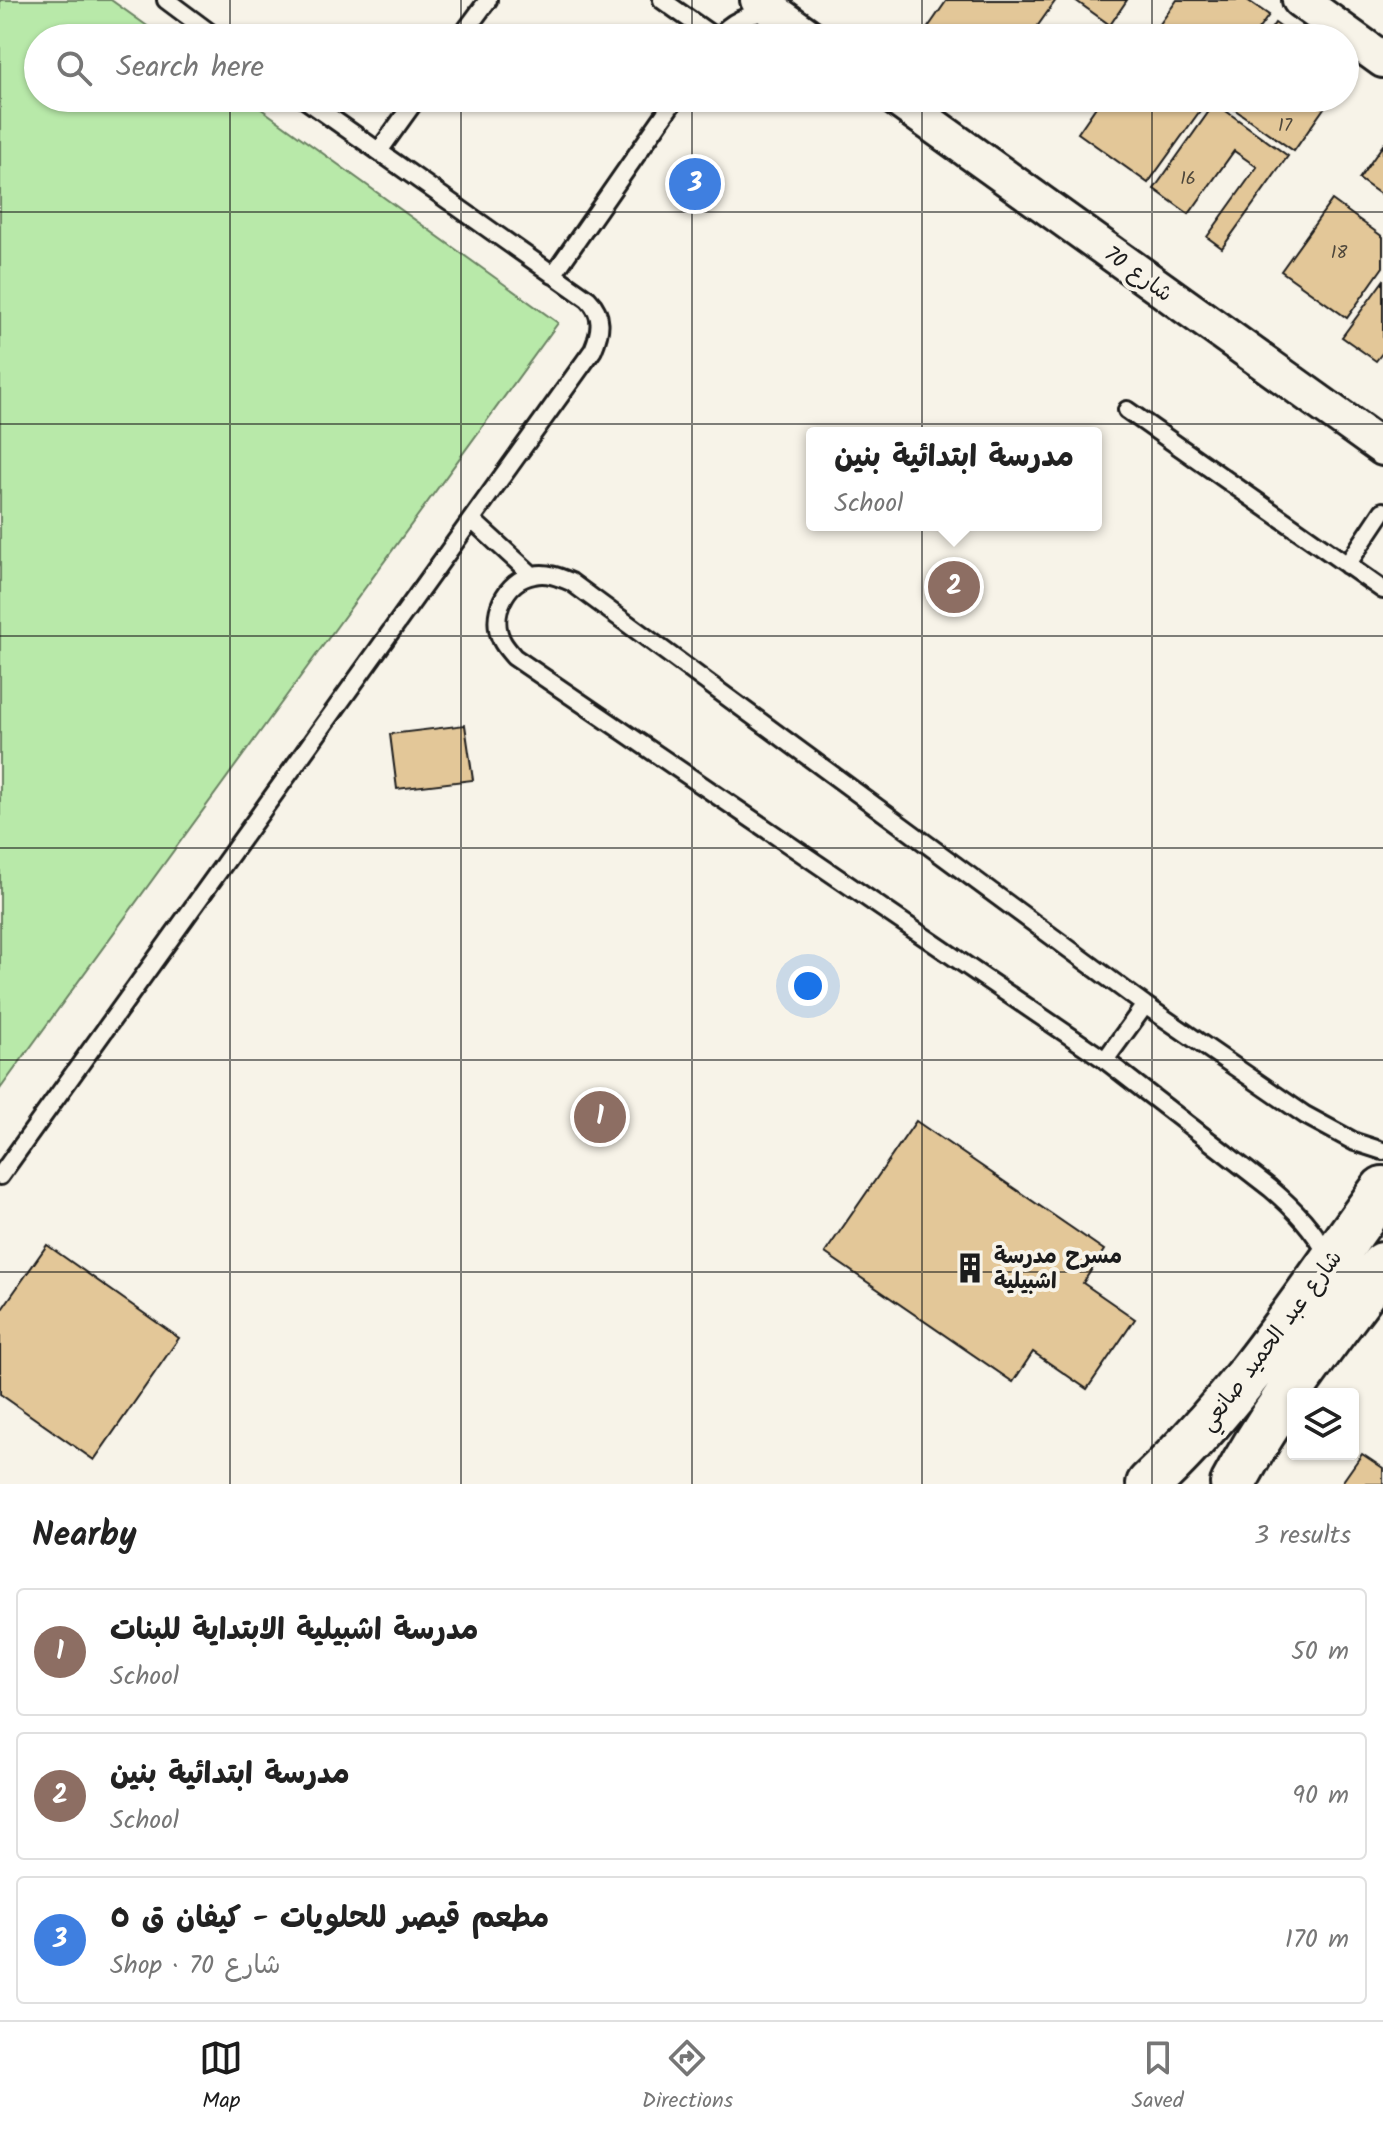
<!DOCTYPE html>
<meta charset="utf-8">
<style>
:root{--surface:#fff;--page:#f2f2f2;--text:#222;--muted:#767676;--line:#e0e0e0;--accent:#1c1c1c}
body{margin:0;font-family:Kalam,"Playpen Sans Arabic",sans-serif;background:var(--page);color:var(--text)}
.controls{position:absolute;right:24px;bottom:24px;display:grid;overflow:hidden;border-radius:8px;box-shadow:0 2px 6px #0004}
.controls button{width:72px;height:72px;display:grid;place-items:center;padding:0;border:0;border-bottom:2px solid var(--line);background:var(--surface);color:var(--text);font:40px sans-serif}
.you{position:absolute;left:808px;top:986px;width:28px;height:28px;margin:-20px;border:6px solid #fff;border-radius:50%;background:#1a73e8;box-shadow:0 0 0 12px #1a73e833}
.badge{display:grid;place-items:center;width:52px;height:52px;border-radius:50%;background:var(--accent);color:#fff;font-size:26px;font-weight:700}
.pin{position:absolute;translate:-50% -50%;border:4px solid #fff;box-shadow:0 2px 8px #0006}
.popup{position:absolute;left:806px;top:427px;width:296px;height:104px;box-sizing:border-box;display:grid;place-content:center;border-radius:8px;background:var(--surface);filter:drop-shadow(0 2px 6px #0005);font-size:26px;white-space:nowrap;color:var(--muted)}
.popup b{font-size:30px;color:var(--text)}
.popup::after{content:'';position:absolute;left:50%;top:100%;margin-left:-16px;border:16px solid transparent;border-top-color:var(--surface)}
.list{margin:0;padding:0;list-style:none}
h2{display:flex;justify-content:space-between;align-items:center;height:104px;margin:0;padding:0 32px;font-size:34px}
h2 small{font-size:26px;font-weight:400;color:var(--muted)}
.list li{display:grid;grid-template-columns:52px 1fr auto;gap:24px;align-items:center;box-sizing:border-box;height:128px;margin:0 16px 16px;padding:0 16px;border:2px solid var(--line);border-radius:8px}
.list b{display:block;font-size:30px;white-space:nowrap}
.list p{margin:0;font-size:26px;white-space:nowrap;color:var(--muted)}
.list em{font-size:26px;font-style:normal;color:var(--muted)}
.icon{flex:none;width:44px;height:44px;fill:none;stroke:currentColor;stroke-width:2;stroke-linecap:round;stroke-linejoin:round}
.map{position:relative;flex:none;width:1383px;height:1484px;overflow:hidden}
.search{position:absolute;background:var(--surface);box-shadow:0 2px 6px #0004;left:24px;right:24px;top:24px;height:88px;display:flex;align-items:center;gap:20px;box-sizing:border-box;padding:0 28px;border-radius:44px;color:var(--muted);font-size:30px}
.sheet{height:536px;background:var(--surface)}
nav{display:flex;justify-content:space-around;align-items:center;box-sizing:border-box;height:112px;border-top:2px solid var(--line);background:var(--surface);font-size:22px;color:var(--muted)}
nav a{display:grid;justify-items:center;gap:4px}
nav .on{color:var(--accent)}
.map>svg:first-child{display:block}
.green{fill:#b8e9a9;stroke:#6a8262;stroke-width:2}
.building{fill:#e3c798;stroke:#1c1c1c;stroke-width:2}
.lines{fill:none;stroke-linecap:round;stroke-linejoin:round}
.lane-casing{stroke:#1c1c1c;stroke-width:22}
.street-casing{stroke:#1c1c1c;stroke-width:40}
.secondary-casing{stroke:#1c1c1c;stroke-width:50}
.lane{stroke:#f7f3e8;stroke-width:16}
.street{stroke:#f7f3e8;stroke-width:34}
.secondary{stroke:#f7f3e8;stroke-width:44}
.grid{fill:none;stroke:#1c1c1c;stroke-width:2;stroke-opacity:0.55}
.labels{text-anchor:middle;stroke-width:8;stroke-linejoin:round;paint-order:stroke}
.number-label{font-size:18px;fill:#4e473b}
.street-label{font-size:22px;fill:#1c1c1c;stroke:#f7f3e8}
.poi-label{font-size:22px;font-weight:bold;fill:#1c1c1c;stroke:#f7f3e8;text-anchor:start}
</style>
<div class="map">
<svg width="1383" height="1484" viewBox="0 0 1383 1484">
<rect width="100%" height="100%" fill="#f7f3e8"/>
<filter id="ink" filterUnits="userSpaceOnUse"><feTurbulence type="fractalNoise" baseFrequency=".0125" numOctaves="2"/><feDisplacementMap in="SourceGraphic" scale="16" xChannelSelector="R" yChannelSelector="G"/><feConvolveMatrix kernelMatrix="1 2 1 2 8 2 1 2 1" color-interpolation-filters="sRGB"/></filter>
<g filter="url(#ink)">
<!-- green -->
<path class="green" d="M0 0H111L164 38H38V98H246L558 323 0 1089Z"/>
<!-- building -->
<path class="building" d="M947 0H1056L1029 38H939L927 29Z
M1075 0H1127L1110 25Z
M1177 0H1247L1269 15 1252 38H1150Z
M1275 23 1296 38 1306 23 1327 38H1265Z
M1345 51 1358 60 1345 78Z
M1102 98H1203L1207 101 1148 183 1078 133Z
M1222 98H1331L1294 151 1221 100Z
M1215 103 1288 156 1222 248 1207 237 1257 167 1234 151 1189 214 1154 189Z
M1383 145V196L1359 179Z
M1332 200 1383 237V267L1347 318 1281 271Z
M1383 281V352L1376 361 1342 337Z
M465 725 473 780 397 789 390 734Z
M916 1121 1104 1250 1083 1283 1135 1319 1087 1389 1033 1352 1013 1382 825 1253Z
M47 1245 179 1338 94 1460 0 1394V1312Z
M1362 1454 1383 1468V1484H1341Z"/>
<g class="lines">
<!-- lane casing -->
<g class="lane-casing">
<path id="lane" d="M166 0 217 38
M662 0 716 38
M460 38 488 0
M718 38C731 19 751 15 771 10
M379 151 417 98
M553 275 676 98
M1127 410 1383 590
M472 520 532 575
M1347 565 1383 511
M1105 1060 1145 1005
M0 1176 593 350C601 331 604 315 588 299L303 98
M1330 1258C1312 1228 1297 1211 1270 1188L1105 1060 514 657C510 652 505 647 502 641 489 616 505 580 534 575 547 572 559 577 571 582L1145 1005 1305 1115 1355 1142 1383 1151"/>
</g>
<!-- street casing -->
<g class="street-casing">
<path id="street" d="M758 0 811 38
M1300 0 1383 60
M895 98 1383 448"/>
</g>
<!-- secondary casing -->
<g class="secondary-casing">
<path id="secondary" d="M1149 1484C1241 1398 1309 1291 1383 1189
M1233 1484C1274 1406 1331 1336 1383 1265"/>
</g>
<!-- lane -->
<use href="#lane" class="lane"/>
<!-- street -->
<use href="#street" class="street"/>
<!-- secondary -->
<use href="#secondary" class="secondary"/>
</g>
</g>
<!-- grid -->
<path class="grid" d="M230 0V38M461 0V38M692 0V38M922 0V38M1152 0V38M230 98V1484M461 98V1484M692 98V1484M922 98V1484M1152 98V1484M0 212H1383M0 424H1383M0 636H1383M0 848H1383M0 1060H1383M0 1272H1383"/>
<!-- icons -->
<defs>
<g id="building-bare" transform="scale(2.4)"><path d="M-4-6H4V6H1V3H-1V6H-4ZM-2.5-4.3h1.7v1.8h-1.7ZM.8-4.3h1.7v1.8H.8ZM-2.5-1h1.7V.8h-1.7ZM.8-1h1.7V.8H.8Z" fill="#1c1c1c" stroke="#f7f3e8" stroke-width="2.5" paint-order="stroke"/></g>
</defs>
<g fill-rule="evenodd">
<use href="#building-bare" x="970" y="1268"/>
</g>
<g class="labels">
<!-- number labels -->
<g class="number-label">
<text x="1285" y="131">17</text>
<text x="1188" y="184">16</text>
<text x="1339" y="258">18</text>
</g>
<!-- street labels -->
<g class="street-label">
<text transform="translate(1139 273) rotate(36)" y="8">شارع 70</text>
<text transform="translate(1270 1340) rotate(-53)" y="8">شارع عبد الحميد صانعي</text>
</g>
<!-- poi labels -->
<g class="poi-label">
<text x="994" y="1263">مسرح مدرسة<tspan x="994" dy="25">اشبيلية</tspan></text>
</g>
</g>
</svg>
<div class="controls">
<button><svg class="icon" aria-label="layers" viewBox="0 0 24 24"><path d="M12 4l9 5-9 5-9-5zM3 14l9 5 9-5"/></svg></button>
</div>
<div class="you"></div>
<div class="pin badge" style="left:600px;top:1117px;background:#8d6e63">1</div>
<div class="pin badge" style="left:954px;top:587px;background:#8d6e63">2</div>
<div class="popup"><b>مدرسة ابتدائية بنين</b>School</div>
<div class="pin badge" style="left:695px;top:184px;background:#3f7fe0">3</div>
<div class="search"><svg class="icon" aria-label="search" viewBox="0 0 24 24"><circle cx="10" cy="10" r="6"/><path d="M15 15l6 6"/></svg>Search here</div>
</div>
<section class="sheet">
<h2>Nearby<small>3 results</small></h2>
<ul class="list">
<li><span class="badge" style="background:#8d6e63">1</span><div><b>مدرسة اشبيلية الابتداية للبنات</b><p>School</p></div><em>50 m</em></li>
<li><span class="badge" style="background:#8d6e63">2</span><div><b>مدرسة ابتدائية بنين</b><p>School</p></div><em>90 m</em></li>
<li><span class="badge" style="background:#3f7fe0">3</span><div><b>مطعم قيصر للحلويات - كيفان ق ٥</b><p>Shop · شارع 70</p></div><em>170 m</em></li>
</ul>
</section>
<nav>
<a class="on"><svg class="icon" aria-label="map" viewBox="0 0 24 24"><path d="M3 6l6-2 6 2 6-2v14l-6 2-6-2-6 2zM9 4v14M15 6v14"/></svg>Map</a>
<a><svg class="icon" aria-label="directions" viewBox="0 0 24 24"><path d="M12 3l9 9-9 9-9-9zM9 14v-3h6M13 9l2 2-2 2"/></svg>Directions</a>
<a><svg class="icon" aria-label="saved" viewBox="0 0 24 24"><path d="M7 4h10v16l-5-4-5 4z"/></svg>Saved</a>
</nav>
